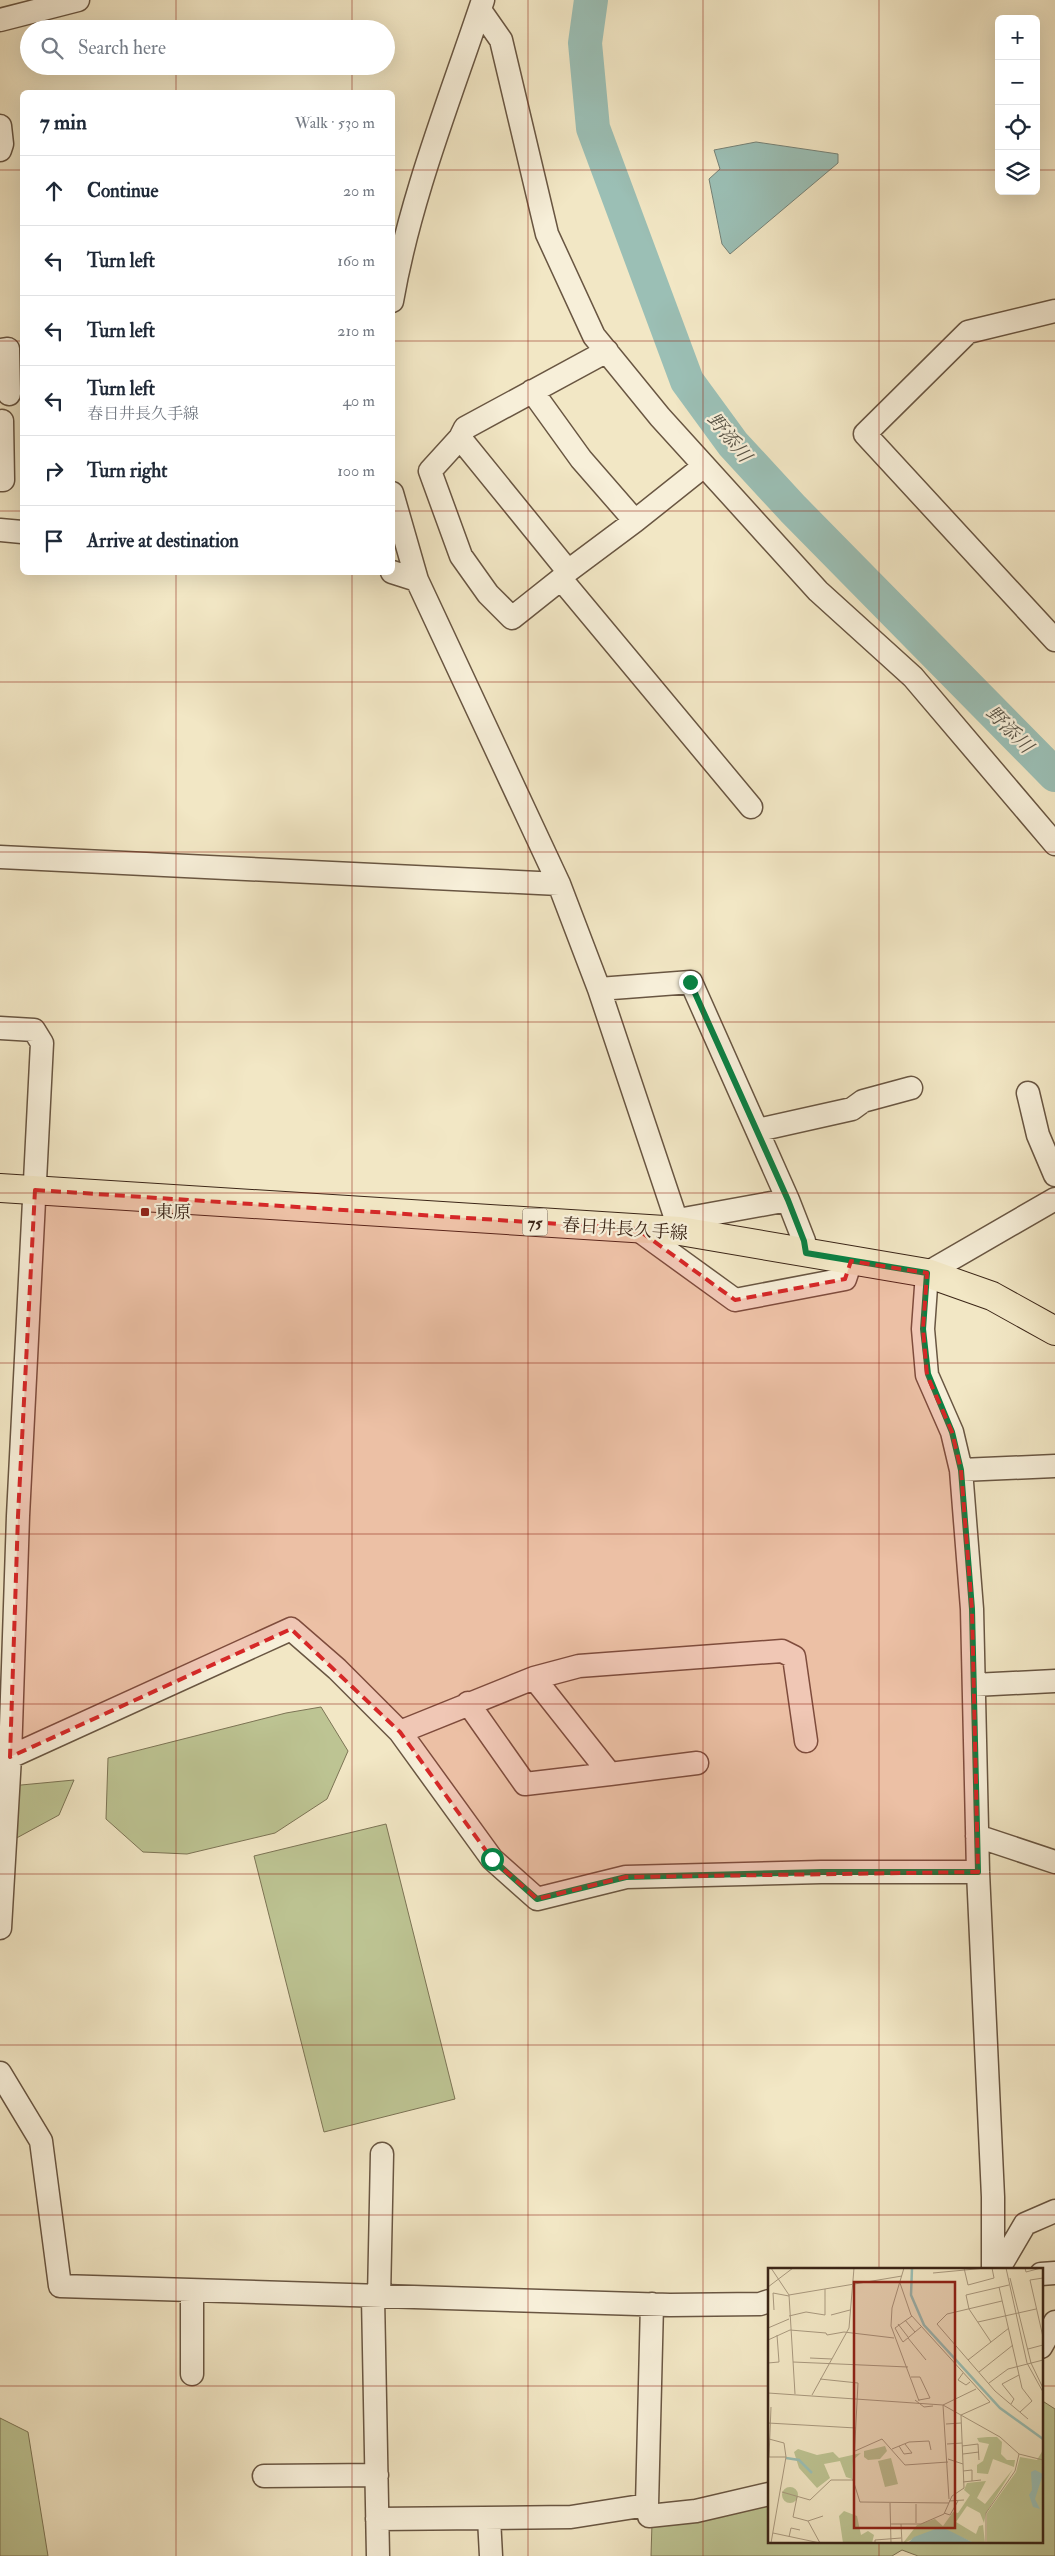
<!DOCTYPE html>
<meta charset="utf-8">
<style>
:root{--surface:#fff;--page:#f2f2f3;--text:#1f2937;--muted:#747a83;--line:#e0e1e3}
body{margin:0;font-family:"IM FELL Double Pica","Noto Serif JP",serif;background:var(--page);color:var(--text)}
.controls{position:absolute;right:15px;top:15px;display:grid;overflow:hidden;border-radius:8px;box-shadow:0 5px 20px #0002}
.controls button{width:45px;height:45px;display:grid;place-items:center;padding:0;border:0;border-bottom:1px solid var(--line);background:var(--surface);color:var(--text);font:25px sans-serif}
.stop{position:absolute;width:15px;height:15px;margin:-11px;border:4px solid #0b8043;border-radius:50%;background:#fff}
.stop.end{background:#0b8043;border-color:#fff;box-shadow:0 1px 5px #0008}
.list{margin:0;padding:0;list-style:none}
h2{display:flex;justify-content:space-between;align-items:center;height:65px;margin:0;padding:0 20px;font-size:21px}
h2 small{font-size:16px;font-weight:400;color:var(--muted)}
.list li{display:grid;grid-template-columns:32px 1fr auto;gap:15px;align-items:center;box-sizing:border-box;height:70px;padding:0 20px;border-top:1px solid var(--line)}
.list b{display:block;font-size:19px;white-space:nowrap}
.list p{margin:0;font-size:16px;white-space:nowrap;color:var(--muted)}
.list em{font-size:16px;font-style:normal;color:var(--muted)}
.icon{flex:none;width:28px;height:28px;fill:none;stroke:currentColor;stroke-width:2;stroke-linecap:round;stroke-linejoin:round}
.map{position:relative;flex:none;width:1055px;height:2556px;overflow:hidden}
.search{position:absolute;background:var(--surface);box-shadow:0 5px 20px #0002;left:20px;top:20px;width:375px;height:55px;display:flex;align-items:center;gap:12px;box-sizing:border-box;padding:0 18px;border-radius:28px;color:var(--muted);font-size:19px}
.panel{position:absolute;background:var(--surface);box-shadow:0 5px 20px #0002;left:20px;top:90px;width:375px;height:485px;border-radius:8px}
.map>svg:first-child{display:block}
.green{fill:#bdc493;stroke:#7c7455}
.water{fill:#9bbfb5;stroke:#758176}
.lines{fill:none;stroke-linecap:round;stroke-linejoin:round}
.river{stroke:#9bbfb5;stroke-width:34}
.minor-casing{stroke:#695642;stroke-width:25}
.primary-casing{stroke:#3b2517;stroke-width:30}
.minor{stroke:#f7efd9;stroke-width:22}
.primary{stroke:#f2e7c5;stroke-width:28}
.route{stroke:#0b8043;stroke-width:6}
.marked{fill:#d62828;fill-opacity:0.2;stroke:#d62828;stroke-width:4;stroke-dasharray:10 6;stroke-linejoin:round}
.grid{fill:none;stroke:#8f2418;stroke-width:1;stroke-opacity:0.55}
.poi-dot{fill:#8f2418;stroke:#f7efd9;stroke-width:2}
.labels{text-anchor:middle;stroke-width:4.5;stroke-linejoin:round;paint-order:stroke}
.shield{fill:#f7efd9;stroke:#736251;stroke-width:1}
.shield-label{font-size:16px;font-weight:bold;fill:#3b2517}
.poi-label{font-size:18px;fill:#3b2517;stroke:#f7efd9;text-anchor:start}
.street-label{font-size:18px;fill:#3b2517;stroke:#f7efd9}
.water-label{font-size:19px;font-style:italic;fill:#585346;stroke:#f7efd9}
.inset-river{fill:none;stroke:#9bbfb5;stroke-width:2.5}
.inset-road{fill:none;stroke:#a9997f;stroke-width:1}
.view{fill:#8f2418;fill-opacity:0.15;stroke:#8f2418;stroke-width:2.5}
.inset-edge{fill:none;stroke:#3b2517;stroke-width:2.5}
</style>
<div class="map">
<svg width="1055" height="2556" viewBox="0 0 1055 2556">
<rect width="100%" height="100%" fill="#f2e7c5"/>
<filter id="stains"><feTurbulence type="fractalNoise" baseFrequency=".004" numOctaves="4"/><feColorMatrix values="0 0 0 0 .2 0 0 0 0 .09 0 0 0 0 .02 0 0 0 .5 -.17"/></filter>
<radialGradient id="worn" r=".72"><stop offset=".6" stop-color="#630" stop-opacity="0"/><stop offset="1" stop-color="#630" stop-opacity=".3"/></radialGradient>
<!-- green -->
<path class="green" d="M321 1707 348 1751 327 1799 275 1833 187 1854 143 1852 106 1819 108 1758 286 1713Z
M74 1780 59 1815 0 1847V1787Z
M386 1824 455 2099 324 2132 254 1856Z
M1041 2400 1055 2409V2556H918L902 2550 892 2556H651L652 2523 769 2500V2542H1041Z
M0 2418 28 2432 48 2556H0Z"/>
<!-- water -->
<path class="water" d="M756 142 838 154V163L730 254 722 244 709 179 720 169 714 150Z"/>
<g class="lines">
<!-- river -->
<path class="river" d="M591 0 585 43 593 128 687 381 733 444 793 509 1055 775"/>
<!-- minor casing -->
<g class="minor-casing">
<path id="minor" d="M480 10 501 40 547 234 594 336 660 417 818 591 913 677 1055 844
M0 20 78 0
M0 126 2 144 0 150
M392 301C410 198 450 99 483 0
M1055 311 968 332 865 434 1055 640
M0 350 8 349 9 394
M607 351 465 428 460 438 430 471 461 556 488 594 512 618 561 579 568 571 635 521 704 466
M532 391 581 459 635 521
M460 438 568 571
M0 480H3L2 421
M392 493 417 580 559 884 599 989 680 1231
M0 530 22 532
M392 572 417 580
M561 579 751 807
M0 857 559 884
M599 989 691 982 788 1200 678 1220
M0 1028 34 1030 42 1043 18 1516 10 1757 0 1928
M1028 1093 1038 1135 1055 1175
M758 1130 852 1109 863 1101 911 1088
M788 1200 804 1241 806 1253
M637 1229 735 1300 845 1279 851 1261
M961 1470 1055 1466
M974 1685 1055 1681
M468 1703 525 1784 610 1774 534 1678
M400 1732 534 1678 579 1666 782 1651 794 1657 806 1741
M10 1757 291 1629 337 1669 400 1732 492 1859 537 1899 626 1877 821 1872H978
M610 1774 697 1763
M977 1836 1055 1862
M0 2073 41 2141 60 2286 670 2305 760 2304 769 2301
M993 2270V2197L978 1872 972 1609 961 1470 952 1432 927 1375 923 1329 927 1273 1055 1199
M998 2270 1025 2224 1055 2211
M1041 2274 1055 2273
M373 2297 378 2556
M379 2298 382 2154
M652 2304 647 2505 649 2516 696 2511 769 2494
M1041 2347 1055 2322
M192 2374V2291
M264 2476 377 2475
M489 2518 491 2556
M377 2519 571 2517 647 2505"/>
</g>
<!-- primary casing -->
<g class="primary-casing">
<path id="primary" d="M0 1188 680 1231 927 1273 992 1296 1055 1331"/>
</g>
<!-- minor -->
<use href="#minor" class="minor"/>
<!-- primary -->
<use href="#primary" class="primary"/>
</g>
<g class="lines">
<!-- route -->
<path class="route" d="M492 1859 537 1899 626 1877 822 1872H978L972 1609 961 1470 952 1432 928 1374 923 1329 927 1273 806 1253 804 1241 788 1200 690 982"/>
</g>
<!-- marked area -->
<path class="marked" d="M35 1190 637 1229 735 1300 845 1279 851 1261 927 1273 923 1329 927 1375 952 1432 961 1470 972 1609 978 1872 626 1877 537 1899 492 1859 400 1732 291 1629 10 1757 18 1516Z"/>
<!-- grid -->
<path class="grid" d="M176 0V29M352 0V29M528 0V2556M703 0V2556M879 0V2270M176 66V92M352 66V92M0 170H22M392 170H999M1036 170H1055M0 341H22M392 341H1055M0 511H22M392 511H1055M176 572V2556M352 572V2556M0 682H1055M0 852H1055M0 1022H1055M0 1193H1055M0 1363H1055M0 1534H1055M0 1704H1055M0 1874H1055M0 2045H1055M0 2215H1055M0 2386H769M1041 2386H1055M879 2542V2556"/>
<!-- markers -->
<rect class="poi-dot" x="140" y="1207" width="10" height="10" rx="2.5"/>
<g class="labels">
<!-- shield labels -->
<rect class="shield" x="522.5" y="1208.5" width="25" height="27" rx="4"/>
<g class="shield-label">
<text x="535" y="1228">75</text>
</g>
<!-- poi labels -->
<g class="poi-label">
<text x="155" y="1218">東原</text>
</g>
<!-- street labels -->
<g class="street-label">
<text transform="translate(625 1229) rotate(4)" y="6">春日井長久手線</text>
</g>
<!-- water labels -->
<g class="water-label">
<text transform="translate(730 437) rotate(51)" y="7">野添川</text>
<text transform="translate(1010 729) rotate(45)" y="7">野添川</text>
</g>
</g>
<!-- overview -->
<g transform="translate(768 2268)">
<rect width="275" height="275" fill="#f2e7c5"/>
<path d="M220 169H229L234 174 233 186 239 192H247L246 199 225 191 220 206 209 205V197L215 193 221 176 211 174 209 170ZM117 178 119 183 112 191 100 192 96 189V183ZM30 181 49 187 65 184 71 190 93 185 85 192 84 211 78 209 72 193 56 196 62 210 49 220 31 200 26 184ZM275 182V275H219V245L248 204 252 189 269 192ZM123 190 130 216 117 219 110 193ZM245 201 218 245 216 255 212 245 199 238 188 254 208 266 211 258 215 257 217 275H206L173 260 135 275 149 257 167 251 175 258 185 244 190 245 202 227 196 222 199 215 218 213 209 230 217 236ZM14 227a8 8 0 1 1 16 0a8 8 0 1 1-16 0ZM76 243 89 248 93 267 100 263 106 267 104 275H75L71 248Z" fill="#bdc493"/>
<path d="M267 202 275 206 267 231 272 241 265 239 261 227 264 222 263 204ZM173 259 182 263 206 275H140L146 269Z" fill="#9bbfb5"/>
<path class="inset-river" d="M144 0 143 27 156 57 232 140 275 171M18 190 31 192 44 205"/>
<path class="inset-road" d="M3 0 21 27 27 126M136 0 124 40 123 58 151 133M196 0 200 17 226 10 224 0M238 0 259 95 275 124M257 0 258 4 273 0M165 5 218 0M242 10 263 95 275 120M275 10 262 12 275 69M0 19 25 0M231 19 254 120 264 133 252 144M21 27 134 8M234 33 179 46 169 56 227 123 260 151M6 42 5 25 21 28M63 47 82 42M21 48 38 44 57 47V21M144 48 127 60 133 71 135 74 153 59M137 52 147 64M210 54 268 41M130 56 140 69M0 60 21 51M22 62 58 65 59 67 76 64 126 70M140 70 158 92M0 72 22 62M223 74 201 41 198 27 241 17M260 81 275 77M42 90 64 91M200 92 241 60M25 94 140 99M0 95 11 94 9 67M211 104 245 77M195 105 190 112 198 117 202 114M143 109H152L162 130 151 132M52 111 90 115 85 212 92 234 181 235M221 115 240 101 275 92M0 125 175 137 232 169 251 186 275 192M44 127 81 60 86 0M147 132 156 139 165 138M243 136 246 131 234 116 251 107M0 155 88 160M178 156 193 155M1 171 16 175 18 189M179 176 194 175M131 178 136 186 144 185 137 176M194 178 210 176 211 192M124 181 141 174 161 173 163 182M87 183 114 171 137 197 180 194M195 186 211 184M0 189H18L3 275M1 189 3 139M180 191 195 196M195 203 204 202V213M195 214 213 212M14 224 42 232 63 212H85M29 229 25 249 40 253 52 275M181 231 175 137 208 121M181 233 196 232M122 235 123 275M176 245 182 247 190 233M40 253 55 248M148 255V236M122 256H153L176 246 184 228 196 220 193 147 222 134 143 47 132 15M133 256 134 275M5 265 52 275M21 269 23 260 32 262M107 275V272L133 270M218 275V245L247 203 251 186"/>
<path class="view" d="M86 14H187V260H86Z"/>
<rect width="275" height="275" class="inset-edge"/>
</g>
<rect width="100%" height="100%" filter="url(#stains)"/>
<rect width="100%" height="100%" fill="url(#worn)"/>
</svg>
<div class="controls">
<button>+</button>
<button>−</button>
<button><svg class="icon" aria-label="locate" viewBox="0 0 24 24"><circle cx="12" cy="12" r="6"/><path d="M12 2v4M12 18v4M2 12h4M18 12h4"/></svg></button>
<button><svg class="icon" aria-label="layers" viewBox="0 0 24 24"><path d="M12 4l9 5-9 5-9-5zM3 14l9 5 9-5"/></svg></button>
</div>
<div class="stop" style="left:492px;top:1859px"></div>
<div class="stop end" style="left:690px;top:982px"></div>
<div class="search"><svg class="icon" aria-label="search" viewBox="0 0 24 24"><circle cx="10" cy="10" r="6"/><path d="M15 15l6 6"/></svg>Search here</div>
<section class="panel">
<h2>7 min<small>Walk · 530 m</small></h2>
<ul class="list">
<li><svg class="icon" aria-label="ahead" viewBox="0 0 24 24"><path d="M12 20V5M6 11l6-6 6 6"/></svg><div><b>Continue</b></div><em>20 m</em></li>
<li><svg class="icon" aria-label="left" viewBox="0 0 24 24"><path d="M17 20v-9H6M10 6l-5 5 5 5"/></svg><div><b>Turn left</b></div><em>160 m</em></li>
<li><svg class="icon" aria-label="left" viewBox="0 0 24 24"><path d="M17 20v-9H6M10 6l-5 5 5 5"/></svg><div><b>Turn left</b></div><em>210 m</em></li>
<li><svg class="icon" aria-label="left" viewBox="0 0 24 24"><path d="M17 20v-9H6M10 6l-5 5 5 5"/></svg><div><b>Turn left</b><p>春日井長久手線</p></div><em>40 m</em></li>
<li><svg class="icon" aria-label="right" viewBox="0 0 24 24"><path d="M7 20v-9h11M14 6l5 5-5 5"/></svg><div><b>Turn right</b></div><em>100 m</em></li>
<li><svg class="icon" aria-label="arrive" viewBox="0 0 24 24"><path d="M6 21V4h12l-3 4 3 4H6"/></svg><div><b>Arrive at destination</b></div></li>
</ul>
</section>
</div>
